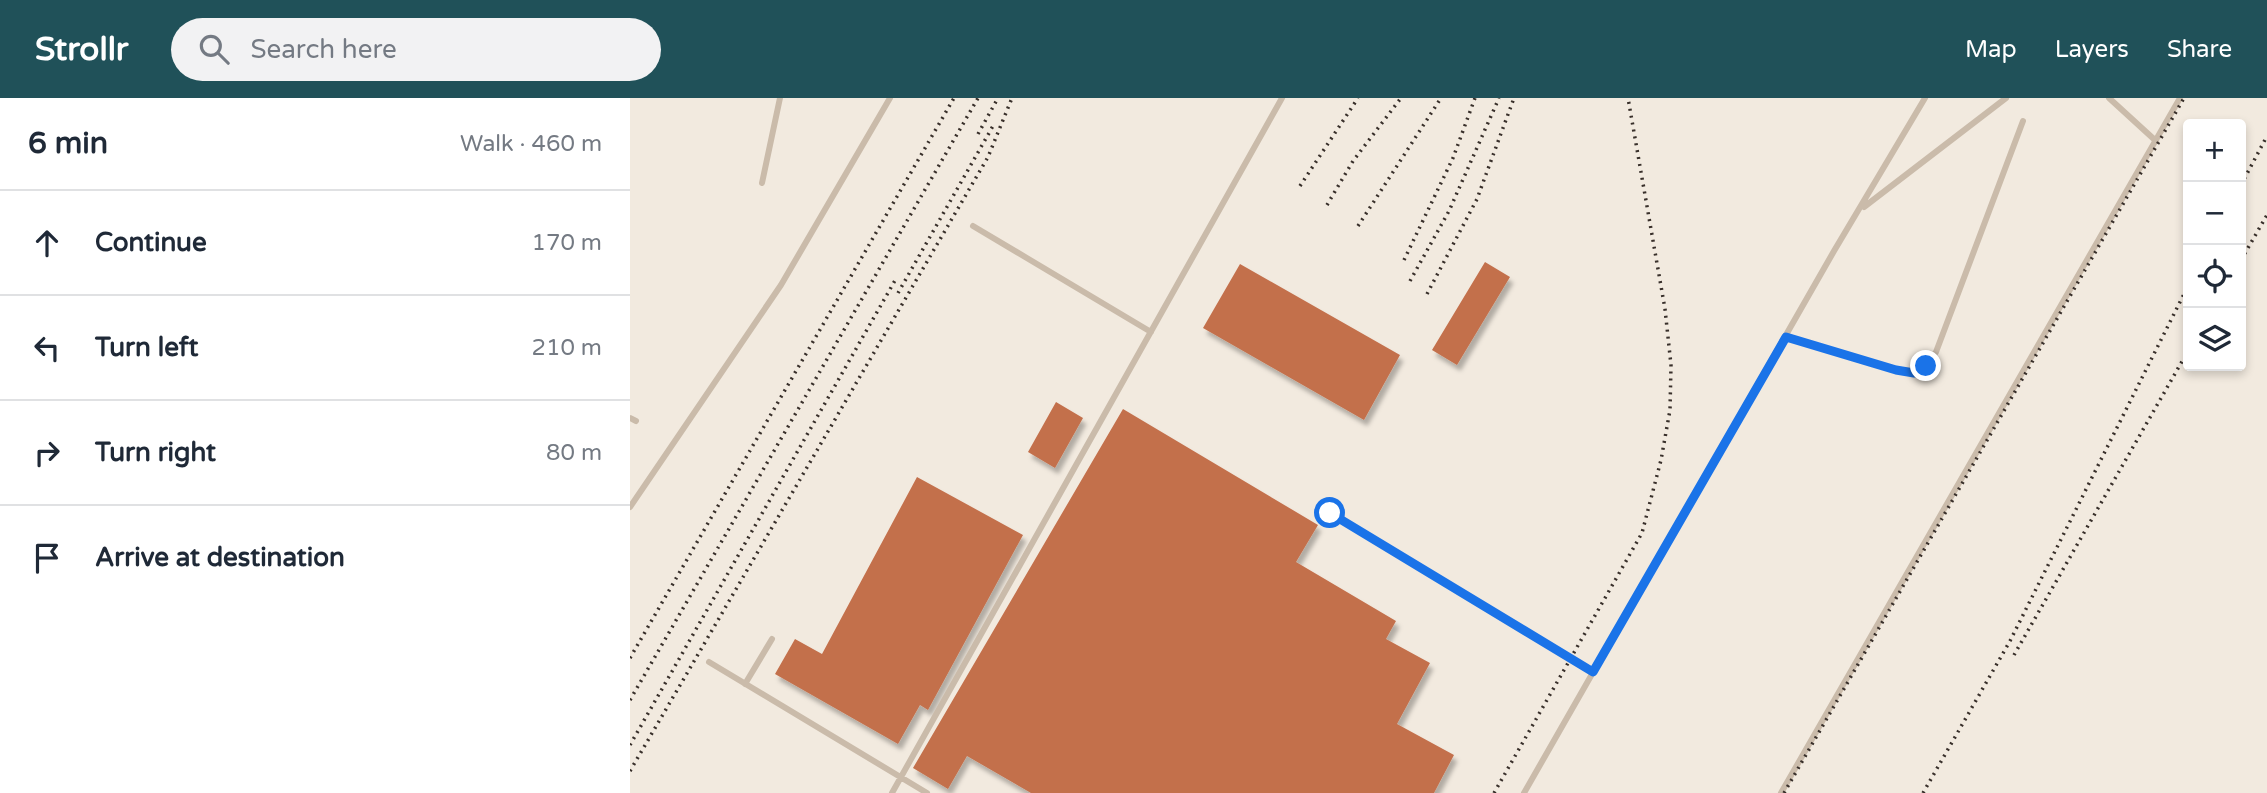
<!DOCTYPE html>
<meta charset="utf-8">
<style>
:root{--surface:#fff;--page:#f2f2f3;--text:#1f2937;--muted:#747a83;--line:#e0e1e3;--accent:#205159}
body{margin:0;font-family:"Varela Round",sans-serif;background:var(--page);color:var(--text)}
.controls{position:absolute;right:21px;top:21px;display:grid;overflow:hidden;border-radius:7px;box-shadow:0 4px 10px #0003}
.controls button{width:63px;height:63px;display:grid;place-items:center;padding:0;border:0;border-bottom:2px solid var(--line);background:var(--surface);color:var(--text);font:35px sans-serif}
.stop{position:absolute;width:21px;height:21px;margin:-16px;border:5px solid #1a73e8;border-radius:50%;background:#fff}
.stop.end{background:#1a73e8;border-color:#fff;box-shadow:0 2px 7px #0008}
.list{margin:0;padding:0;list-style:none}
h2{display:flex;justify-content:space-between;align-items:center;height:91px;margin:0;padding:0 28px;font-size:30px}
h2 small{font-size:23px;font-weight:400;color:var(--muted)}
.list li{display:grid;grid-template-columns:46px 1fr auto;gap:21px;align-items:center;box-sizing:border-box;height:105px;padding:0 28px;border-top:2px solid var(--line)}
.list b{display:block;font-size:26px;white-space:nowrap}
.list em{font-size:23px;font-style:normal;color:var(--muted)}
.icon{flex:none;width:38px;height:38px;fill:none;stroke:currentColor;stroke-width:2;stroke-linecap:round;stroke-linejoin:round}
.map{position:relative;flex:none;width:1637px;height:695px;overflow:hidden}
header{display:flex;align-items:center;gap:42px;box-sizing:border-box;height:98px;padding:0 35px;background:var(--accent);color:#fff}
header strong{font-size:33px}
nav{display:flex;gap:38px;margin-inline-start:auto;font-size:24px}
.search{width:490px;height:63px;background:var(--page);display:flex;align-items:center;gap:18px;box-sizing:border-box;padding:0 24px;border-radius:38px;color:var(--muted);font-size:26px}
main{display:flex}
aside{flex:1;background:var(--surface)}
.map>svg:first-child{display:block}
.building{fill:#c3704c;filter:url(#shadow)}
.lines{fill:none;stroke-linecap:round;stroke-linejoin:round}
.service{stroke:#cabbaa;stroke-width:6}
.rail{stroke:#382f2a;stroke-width:3.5;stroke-dasharray:2 5;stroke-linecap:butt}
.route{stroke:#1a73e8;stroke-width:9}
</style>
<header>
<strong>Strollr</strong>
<div class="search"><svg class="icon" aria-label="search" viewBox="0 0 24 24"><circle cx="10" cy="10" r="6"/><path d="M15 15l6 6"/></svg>Search here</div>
<nav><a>Map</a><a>Layers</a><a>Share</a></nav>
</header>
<main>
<aside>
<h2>6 min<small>Walk · 460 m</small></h2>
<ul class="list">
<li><svg class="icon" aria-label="ahead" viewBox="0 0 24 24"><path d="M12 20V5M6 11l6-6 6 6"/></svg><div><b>Continue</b></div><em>170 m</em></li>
<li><svg class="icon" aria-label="left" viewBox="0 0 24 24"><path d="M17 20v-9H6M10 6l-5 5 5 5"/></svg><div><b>Turn left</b></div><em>210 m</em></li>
<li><svg class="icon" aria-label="right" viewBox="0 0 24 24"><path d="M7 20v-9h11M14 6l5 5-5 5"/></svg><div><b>Turn right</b></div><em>80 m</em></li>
<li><svg class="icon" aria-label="arrive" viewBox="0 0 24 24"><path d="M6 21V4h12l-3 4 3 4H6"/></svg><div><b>Arrive at destination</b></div></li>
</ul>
</aside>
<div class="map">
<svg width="1637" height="695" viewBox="0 0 1637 695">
<defs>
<filter id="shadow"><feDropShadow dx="3.5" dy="6" stdDeviation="2" flood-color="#0004"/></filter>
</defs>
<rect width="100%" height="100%" fill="#f2eadf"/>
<!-- building -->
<path class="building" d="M855 164 880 179 827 267 802 252Z
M610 166 770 257 734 322 573 230Z
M426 304 453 320 425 370 398 354Z
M493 311 688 427 666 464 766 523 756 541 800 565 767 626 824 657 804 695H401L337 658 318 691 283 670Z
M287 379 393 437 298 612 290 607 268 646 145 576 165 541 192 556Z"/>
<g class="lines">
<!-- service -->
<path class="service" d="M1479 0 1526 43
M132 85 150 0
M1234 109 1376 0
M343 128 521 234
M1156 239 1266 272C1289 276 1292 273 1306 254L1393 23
M0 320 6 323
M0 409 151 187 260 0
M700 415 963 574
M79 564 297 695
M115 586 142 541
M262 695 652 0
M894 695 1204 153 1295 0
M1151 695 1550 0"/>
<!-- rail -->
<path class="rail" d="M348 36 368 0
M1611 87 1637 38
M670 88 728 0
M697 107 723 63 771 0
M728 128 811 0
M774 162 823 60 845 0
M1611 162 1637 117
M780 183 819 113 869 0
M268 195 363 28
M797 196 847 101 884 0
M1384 557 1558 253
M0 560 324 0
M0 602 348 0
M0 647 267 179
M0 673 358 59 382 0
M864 695 1012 435 1031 362 1040 312 1041 267 1035 211 998 0
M1154 695 1554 0
M1293 695 1380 543 1558 188"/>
</g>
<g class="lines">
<!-- route -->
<path class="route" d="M700 415 963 574 1156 239 1266 272 1284 275 1296 268"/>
</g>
</svg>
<div class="controls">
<button>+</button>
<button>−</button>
<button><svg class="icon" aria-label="locate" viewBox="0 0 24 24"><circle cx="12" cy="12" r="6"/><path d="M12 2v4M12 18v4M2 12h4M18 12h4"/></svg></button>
<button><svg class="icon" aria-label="layers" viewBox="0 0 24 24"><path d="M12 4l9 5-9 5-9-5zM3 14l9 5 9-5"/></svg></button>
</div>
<div class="stop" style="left:700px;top:415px"></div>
<div class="stop end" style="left:1296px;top:268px"></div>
</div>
</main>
